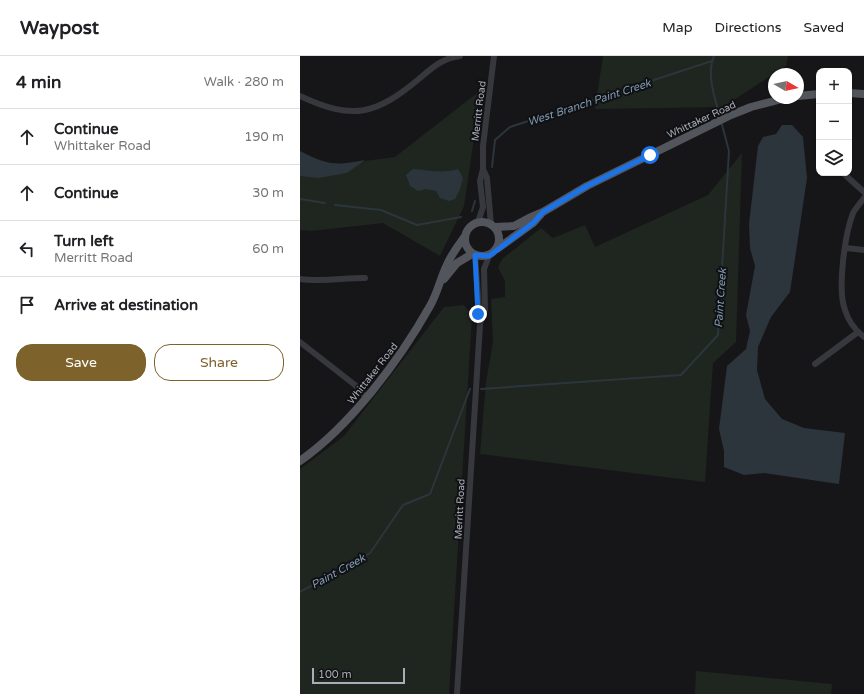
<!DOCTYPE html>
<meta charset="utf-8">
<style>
:root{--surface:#fff;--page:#f6f6f6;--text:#202124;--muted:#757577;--line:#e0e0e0;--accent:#7e622b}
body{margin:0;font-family:"Varela Round",sans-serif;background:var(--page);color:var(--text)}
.controls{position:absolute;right:12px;top:12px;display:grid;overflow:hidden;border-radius:8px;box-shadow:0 1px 3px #0004}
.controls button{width:36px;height:36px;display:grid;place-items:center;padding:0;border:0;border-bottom:1px solid var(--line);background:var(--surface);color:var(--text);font:20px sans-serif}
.compass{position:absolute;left:468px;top:12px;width:36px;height:36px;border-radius:50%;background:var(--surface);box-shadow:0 1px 3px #0004;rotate:99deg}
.scale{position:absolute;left:12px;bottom:10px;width:93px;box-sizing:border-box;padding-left:4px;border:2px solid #a8adb8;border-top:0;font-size:11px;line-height:14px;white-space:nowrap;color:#a8adb8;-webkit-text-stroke:3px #111113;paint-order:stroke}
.stop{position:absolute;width:12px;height:12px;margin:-9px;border:3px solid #1a73e8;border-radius:50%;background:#fff}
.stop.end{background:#1a73e8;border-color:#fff;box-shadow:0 1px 4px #0008}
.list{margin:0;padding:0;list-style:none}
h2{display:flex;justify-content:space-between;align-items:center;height:52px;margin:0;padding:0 16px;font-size:17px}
h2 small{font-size:13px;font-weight:400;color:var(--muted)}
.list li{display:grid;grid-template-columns:26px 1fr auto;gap:12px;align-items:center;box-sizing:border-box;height:56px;padding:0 16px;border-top:1px solid var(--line)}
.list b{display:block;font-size:15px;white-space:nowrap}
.list p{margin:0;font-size:13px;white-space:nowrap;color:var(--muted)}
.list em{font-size:13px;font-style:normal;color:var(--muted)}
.actions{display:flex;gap:8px;padding:12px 16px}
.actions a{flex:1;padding:9px 0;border:1px solid var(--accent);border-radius:16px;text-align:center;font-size:14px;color:var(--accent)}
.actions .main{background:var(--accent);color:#fff}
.icon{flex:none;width:22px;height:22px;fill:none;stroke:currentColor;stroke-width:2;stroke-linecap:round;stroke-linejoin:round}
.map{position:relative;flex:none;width:564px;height:638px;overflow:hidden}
header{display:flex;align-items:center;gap:24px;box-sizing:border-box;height:56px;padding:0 20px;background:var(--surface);border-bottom:1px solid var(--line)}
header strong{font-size:19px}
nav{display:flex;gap:22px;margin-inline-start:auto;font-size:14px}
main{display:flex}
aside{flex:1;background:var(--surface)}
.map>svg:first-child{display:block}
.green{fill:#1e261f}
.water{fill:#2c353c}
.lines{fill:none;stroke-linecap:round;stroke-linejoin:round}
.stream{stroke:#2c353c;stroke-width:2}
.minor{stroke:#37383d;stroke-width:6}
.major{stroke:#53555c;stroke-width:8}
.route{stroke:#1a73e8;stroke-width:5}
.labels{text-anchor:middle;stroke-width:4;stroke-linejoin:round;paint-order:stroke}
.street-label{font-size:10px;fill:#a8adb8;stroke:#111113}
.water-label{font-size:11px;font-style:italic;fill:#7f9bb3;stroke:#111113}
</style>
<header>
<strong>Waypost</strong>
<nav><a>Map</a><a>Directions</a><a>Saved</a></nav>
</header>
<main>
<aside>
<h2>4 min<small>Walk · 280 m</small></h2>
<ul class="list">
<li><svg class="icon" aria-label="ahead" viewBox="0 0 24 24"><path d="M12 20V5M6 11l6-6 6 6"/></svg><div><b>Continue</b><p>Whittaker Road</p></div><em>190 m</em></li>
<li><svg class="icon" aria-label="ahead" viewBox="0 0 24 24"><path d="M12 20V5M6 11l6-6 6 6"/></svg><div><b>Continue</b></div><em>30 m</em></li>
<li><svg class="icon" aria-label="left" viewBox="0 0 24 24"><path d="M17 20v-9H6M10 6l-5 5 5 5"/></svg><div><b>Turn left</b><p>Merritt Road</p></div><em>60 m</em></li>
<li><svg class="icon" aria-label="arrive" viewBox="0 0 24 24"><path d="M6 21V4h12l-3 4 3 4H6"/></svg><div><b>Arrive at destination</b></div></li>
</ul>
<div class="actions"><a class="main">Save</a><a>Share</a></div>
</aside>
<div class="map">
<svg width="564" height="638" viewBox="0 0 564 638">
<rect width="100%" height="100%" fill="#161618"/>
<!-- green -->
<path class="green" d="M303 0H488L486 10 423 51 295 53Z
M181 34 164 150 140 200 83 167 11 175 0 174V95L21 106 42 108 95 101Z
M442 97 436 286 413 307 405 426 180 398 186 326 193 286 191 243 205 241V225L198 211 202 203 241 172 253 182 285 169 295 191 408 139Z
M164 249 172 260 149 638H0V413L44 380 144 251Z
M396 615 532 628 531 638H395Z"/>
<!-- water -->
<path class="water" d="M482 69H492L503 81 507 122 490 236 471 261 458 291 457 314 465 343 482 363 504 372 545 377 539 428 464 417 444 419 424 411V395L419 373 427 310 446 293 450 275 446 259 455 210 450 192 449 168 458 90 463 81 476 78Z
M0 95C27 109 35 110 65 104L47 117 18 122 0 120Z
M113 113C128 114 142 118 158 113L163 122 160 133 155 143 149 145 140 142 136 135 126 133 118 135 110 130 106 119Z"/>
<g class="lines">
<!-- stream -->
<path class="stream" d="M414 0C406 19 415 42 420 61
M192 111 195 84 210 71 412 5
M0 143 25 147
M35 149 81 154 117 169 161 161
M172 155 175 145
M181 333 381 319 418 279 429 95 421 65
M0 536 70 497 103 449 130 438 170 333"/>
<!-- minor -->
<path class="minor" d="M0 40C53 65 76 59 120 22 133 11 143 2 160 0
M183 113 187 122 191 169
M543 117 564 136
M564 142C560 147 556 152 553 157 545 178 537 233 545 254 548 264 555 274 564 281
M178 166 183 151 180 125 183 113V90L194 0
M546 192 564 194
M0 223C22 226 43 222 65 222
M180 268 185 254 184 213 189 200
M0 286 55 329 66 341
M515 308 558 276
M157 638 180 269 175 199"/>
<!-- major -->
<path class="major" d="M549 37 564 38
M498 40 519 38
M165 183a17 17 0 1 1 34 0a17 17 0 1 1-34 0Z
M195 171 214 170 229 162 243 156 287 130 431 59 451 51 486 42
M197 193 233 167 241 158
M144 223 157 207 172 198
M0 405C51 369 99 305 130 250 137 238 140 224 146 211 150 200 158 190 165 180"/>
</g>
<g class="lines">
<!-- route -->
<path class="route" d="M178 258 175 199 189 200 233 167 243 156 287 130 350 99"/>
</g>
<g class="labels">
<!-- street labels -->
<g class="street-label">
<text transform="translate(178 55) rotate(-83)" y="4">Merritt Road</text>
<text transform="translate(401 63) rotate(-25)" y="4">Whittaker Road</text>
<text transform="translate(72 317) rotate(-52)" y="4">Whittaker Road</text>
<text transform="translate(159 453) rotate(-87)" y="4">Merritt Road</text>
</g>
<!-- water labels -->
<g class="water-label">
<text transform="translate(289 46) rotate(-18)" y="4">West Branch Paint Creek</text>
<text transform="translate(420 242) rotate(-86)" y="4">Paint Creek</text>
<text transform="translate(38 515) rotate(-29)" y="4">Paint Creek</text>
</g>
</g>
</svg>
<div class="controls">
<button>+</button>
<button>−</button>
<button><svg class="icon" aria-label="layers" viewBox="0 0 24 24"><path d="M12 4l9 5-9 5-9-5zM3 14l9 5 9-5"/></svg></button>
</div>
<svg class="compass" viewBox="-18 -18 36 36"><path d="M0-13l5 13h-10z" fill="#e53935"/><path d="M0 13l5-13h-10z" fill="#757577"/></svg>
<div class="scale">100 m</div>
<div class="stop" style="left:350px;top:99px"></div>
<div class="stop end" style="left:178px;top:258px"></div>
</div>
</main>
